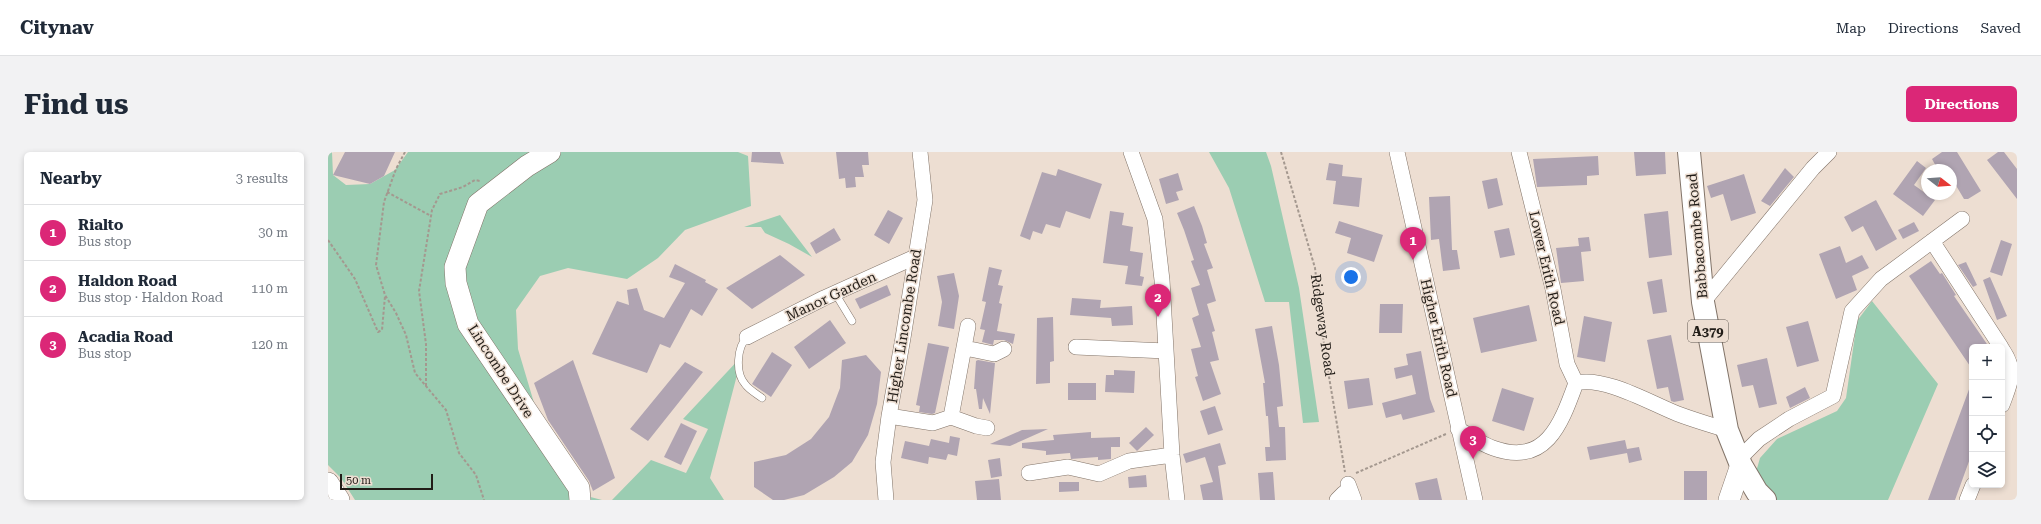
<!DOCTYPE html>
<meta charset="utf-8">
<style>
:root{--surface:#fff;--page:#f2f2f3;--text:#1f2937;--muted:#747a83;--line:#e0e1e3;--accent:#db2777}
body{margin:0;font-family:"Roboto Serif",serif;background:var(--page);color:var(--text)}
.controls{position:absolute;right:12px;bottom:12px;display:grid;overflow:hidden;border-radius:6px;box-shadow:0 2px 6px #0003}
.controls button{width:36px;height:36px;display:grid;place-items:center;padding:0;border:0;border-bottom:1px solid var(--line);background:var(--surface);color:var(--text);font:20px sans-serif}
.compass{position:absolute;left:1593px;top:12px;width:36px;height:36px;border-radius:50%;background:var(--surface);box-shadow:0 2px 6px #0003;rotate:107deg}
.scale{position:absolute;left:12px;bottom:10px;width:93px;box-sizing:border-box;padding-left:4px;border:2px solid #221d18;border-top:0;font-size:11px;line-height:14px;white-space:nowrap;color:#221d18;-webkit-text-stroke:3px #edded2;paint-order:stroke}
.you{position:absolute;left:1023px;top:125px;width:14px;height:14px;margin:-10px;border:3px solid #fff;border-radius:50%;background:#1a73e8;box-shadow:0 0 0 6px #1a73e833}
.badge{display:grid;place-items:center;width:26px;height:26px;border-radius:50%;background:var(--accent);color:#fff;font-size:13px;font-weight:700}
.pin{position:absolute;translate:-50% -33px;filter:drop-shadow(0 1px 2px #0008)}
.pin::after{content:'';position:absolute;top:21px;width:14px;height:12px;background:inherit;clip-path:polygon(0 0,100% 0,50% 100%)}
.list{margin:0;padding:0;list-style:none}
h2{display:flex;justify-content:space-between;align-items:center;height:52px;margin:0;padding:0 16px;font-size:17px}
h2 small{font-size:13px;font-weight:400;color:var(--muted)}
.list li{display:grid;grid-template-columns:26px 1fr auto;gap:12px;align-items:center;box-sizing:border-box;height:56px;padding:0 16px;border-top:1px solid var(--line)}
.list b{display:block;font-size:15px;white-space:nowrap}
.list p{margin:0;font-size:13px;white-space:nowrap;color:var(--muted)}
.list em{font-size:13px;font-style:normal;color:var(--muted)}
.icon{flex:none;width:22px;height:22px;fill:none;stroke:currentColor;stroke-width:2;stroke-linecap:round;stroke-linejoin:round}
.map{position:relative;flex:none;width:1689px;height:348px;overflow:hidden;border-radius:6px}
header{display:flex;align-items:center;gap:24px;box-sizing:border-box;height:56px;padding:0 20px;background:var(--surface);border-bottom:1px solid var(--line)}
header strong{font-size:19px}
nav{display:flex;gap:22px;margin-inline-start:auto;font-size:14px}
.intro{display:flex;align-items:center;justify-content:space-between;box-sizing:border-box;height:96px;padding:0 24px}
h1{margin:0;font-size:28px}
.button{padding:10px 18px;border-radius:6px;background:var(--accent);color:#fff;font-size:14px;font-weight:700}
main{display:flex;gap:24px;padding:0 24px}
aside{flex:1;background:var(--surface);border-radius:6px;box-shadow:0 2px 6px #0003}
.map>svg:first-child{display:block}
.green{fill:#9bcdb2}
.building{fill:#b0a4b2}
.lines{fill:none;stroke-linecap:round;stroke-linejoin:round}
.lane-casing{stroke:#827469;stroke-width:8}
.street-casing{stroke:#827469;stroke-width:16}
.secondary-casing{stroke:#827469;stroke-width:22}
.primary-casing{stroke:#827469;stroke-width:24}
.path{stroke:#a4988f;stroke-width:2;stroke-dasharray:3 2;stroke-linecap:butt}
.lane{stroke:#fff;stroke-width:7}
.street{stroke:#fff;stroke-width:15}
.secondary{stroke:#fff;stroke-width:21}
.primary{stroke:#fff;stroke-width:22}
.labels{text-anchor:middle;stroke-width:3;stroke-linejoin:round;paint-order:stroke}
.shield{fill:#edded2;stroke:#5f5750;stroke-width:1}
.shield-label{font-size:13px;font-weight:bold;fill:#221d18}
.street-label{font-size:14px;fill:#221d18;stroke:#edded2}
</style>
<header>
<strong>Citynav</strong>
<nav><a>Map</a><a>Directions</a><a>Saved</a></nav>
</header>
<div class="intro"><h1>Find us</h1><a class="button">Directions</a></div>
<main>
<aside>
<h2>Nearby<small>3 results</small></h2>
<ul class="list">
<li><span class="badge">1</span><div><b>Rialto</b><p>Bus stop</p></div><em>30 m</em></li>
<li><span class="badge">2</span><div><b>Haldon Road</b><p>Bus stop · Haldon Road</p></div><em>110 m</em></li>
<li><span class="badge">3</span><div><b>Acadia Road</b><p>Bus stop</p></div><em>120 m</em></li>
</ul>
</aside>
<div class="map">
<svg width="1689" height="348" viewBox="0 0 1689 348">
<rect width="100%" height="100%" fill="#edded2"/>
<!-- green -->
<path class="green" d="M0 0H4L5 23 18 33 42 32 67 18 80 0H410L420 4 423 54 357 78 330 106 299 127 240 116 212 124 188 158 190 197 212 271 247 341 274 348H27L13 326 0 313Z
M881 0H938L943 14 971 136 991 270 975 271 961 150H937L901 36Z
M452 63 484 105 461 92 437 81 433 75H416Z
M1544 149 1610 232 1560 348H1448L1438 338 1428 320 1432 306 1449 287 1509 259 1518 246 1529 169Z
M414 204 382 326 396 348H284L323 308 358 321 380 277 355 267Z"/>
<!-- building -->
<path class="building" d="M17 0H67L56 24 42 32 5 23Z
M424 0H452L456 12 423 10Z
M508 0H540L541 13H534L536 25H527L528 35 518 36 517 26 511 27Z
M1306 0H1337L1338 22 1308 24Z
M1614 0H1629L1653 39 1640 47H1636L1623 25V18H1610L1604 7Z
M1670 0H1676L1689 17V47L1659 8Z
M1270 4 1271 23 1259 24V33L1209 35 1205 7Z
M1589 9 1598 16 1586 33 1607 48 1595 64 1565 42Z
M1001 11 1015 13 1014 24 1034 26 1031 55 1005 52 1008 29 998 28Z
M1457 16 1466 25 1442 54 1433 49Z
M730 17 774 32 762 67 738 59 732 76 718 72 714 82 705 79 702 88 692 84 714 20 728 24Z
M850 21 855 38 848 40 851 48 838 52 831 27Z
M1416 22 1428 61 1403 69 1395 42 1383 46 1379 34Z
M1169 26 1175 53 1160 57 1154 29Z
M1122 44 1124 98H1129L1132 117 1115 119 1111 87 1103 88 1101 45Z
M1548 48 1569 87 1548 99 1535 74 1524 80 1516 65Z
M866 54 874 74 879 91 876 92 885 116 879 118 888 149 879 152 887 179 884 180 891 208 882 210 893 242 875 249 867 225 870 224 863 197 873 195 864 166 871 163 863 136 872 133 863 109 866 108 856 78 849 61Z
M560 58 575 66 561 92 546 83Z
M782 59 796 61 794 73 805 75 802 99 815 101 812 124 816 125 814 134 797 132 800 114 775 111Z
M1340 59 1344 103 1321 106 1316 62Z
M1011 69 1055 83 1046 110 1019 101 1023 86 1007 81Z
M1586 70 1591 79 1575 87 1570 78Z
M506 76 513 88 488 102 482 91Z
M1181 76 1187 103 1172 106 1166 79Z
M1261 85 1263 99 1253 100 1256 129 1233 131 1228 96 1251 94 1250 86Z
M1673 88 1684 92 1674 124 1662 120Z
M1512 94 1518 111 1534 103 1541 116 1524 124 1529 138 1508 147 1491 102Z
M452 103 477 123 424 157 398 136Z
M1603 109 1612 122 1614 121 1628 143 1626 144 1661 195H1644V217L1581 124Z
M1638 110 1649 133 1645 135 1630 113Z
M347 112 378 128 377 130 390 137 374 164 363 157 342 196 332 192 319 221 264 202 289 149 301 153 299 138 309 136 316 158 336 166 357 131 341 125Z
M661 115 674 118 670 133 675 134 671 151 674 152 669 179 687 182 685 192 676 188H666L665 193 654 190 657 178 652 177 658 150 654 149Z
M626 121 631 144 626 177 610 174 614 150 609 124Z
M1662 125 1679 164 1669 168 1655 128Z
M1334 127 1339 160 1325 162 1319 130Z
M559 133 563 143 532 157 527 147Z
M744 146 773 148 772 156 804 154 805 173 784 174 783 166 742 163Z
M1052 152H1075L1074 181H1051Z
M1201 153 1209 189 1153 201 1145 166Z
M1256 164 1284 170 1277 210 1249 205Z
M725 165 726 209 722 210V231L708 232 709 166Z
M502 168 518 191 481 217 466 195Z
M1480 169 1491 209 1469 215 1458 175Z
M944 174 951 213 955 254 949 255 951 275H957L958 308 938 309 937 295H942L940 264H938L935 231H937L927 177Z
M1343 183 1356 248 1346 250 1343 249 1340 235 1329 237 1319 188Z
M600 191 621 195 607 261 604 262 591 260 592 254 588 253Z
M1093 199 1102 247 1107 260 1075 268 1073 262 1058 266 1054 251 1088 242 1084 223 1068 227 1066 216 1080 213 1078 202Z
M444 200 464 213 443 245 424 232Z
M538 203 553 220 549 252 540 283 524 310 506 325 476 343 456 348H445L426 335V310L458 303 483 287 501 265 512 236 514 208Z
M1439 206 1449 252 1431 256 1425 233 1414 235 1409 213Z
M245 208 287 326 265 339 261 329 220 268 206 231Z
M650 208 667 211 662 262 655 246 654 257H651L648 237H646L648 209Z
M357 210 375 220 320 289 302 277Z
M786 218 807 219 806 241 777 240 778 223H786Z
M1041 226 1045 253 1020 257 1016 229Z
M740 231H768V248H740Z
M1643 232 1644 301 1627 348H1600Z
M1477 235 1482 246 1462 256 1458 245Z
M1174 236 1206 246 1196 279 1164 269Z
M887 254 895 278 880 283 872 259Z
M353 271 369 279 353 313 336 305Z
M818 275 826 283 809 299 801 291Z
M720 277 682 294 662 292 694 278Z
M763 280V286L792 285V295H783V307L770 308V305L743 307 742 301 718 303V299L694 296V291L726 288 725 283Z
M622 284 632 286 629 304 620 302 618 308 601 305 600 312 573 306 577 289 601 294 603 287 621 291Z
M1297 288 1299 297 1311 295 1314 308 1301 311 1299 301 1262 308 1259 295Z
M892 291 898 312 890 314 895 348H875L872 333 885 330 877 305 858 311 855 302Z
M672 306 674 324 663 326 660 308Z
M1356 319H1379V348H1356Z
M945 320 947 348H932L930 321Z
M818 323 819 335 801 336 800 325Z
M1109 326 1114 348H1091L1087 331Z
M671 327 673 348H649L647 329Z
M731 330H751V339L731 340Z"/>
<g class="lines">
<!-- lane casing -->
<g class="lane-casing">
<path id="lane" d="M507 141 524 169
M419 185C409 195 407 221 417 232 421 238 429 242 434 246"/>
</g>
<!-- street casing -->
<g class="street-casing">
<path id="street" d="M803 0 827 67 834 128 844 303 849 348
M1069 0 1147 348
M1191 0 1225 137 1239 212 1248 231
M1604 89 1673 195
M1375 150 1485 16 1501 0
M419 185 496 146 587 105
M748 195 838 199
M637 196 666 202 676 197
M1674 197C1689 219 1683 229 1674 253
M561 264 605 271 623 265 648 274 659 276
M623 265 640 174
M1130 277C1141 283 1153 292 1165 296 1218 315 1233 272 1248 231 1277 224 1322 251 1350 262 1366 268 1383 273 1399 278
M1411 307 1431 287 1461 267 1505 244 1524 159 1553 127 1634 67
M701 321 740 315 771 322 801 309 844 303
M1020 332 1026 348
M558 348 555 310 561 264 575 186 597 48 592 0
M1009 348 1016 341 1023 342
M1639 348 1645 333"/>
</g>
<!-- secondary casing -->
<g class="secondary-casing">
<path id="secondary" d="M222 0 199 14 150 52 127 115 128 131 140 172 251 336 252 348
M0 331 11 348
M1401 348 1413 313"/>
</g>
<!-- primary casing -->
<g class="primary-casing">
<path id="primary" d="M1361 0 1375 150 1399 278 1413 313 1429 340 1437 348"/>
</g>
<!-- path -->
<path class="path" d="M77 0 68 17 56 50 48 113 57 143 68 161 78 183 87 221 118 258 131 301 148 323 156 348
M953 0 987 116 997 201 1017 320
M59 40 103 64
M0 88 27 127 50 180 54 178 57 144
M98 234V192L91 139 104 58 112 42 135 35 147 28 152 29
M1028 321 1118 282"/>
<!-- lane -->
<use href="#lane" class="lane"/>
<!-- street -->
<use href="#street" class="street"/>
<!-- secondary -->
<use href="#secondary" class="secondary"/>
<!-- primary -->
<use href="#primary" class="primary"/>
</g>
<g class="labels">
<!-- shield labels -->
<rect class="shield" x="1360" y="168" width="40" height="22" rx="3"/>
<g class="shield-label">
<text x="1380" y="184">A379</text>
</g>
<!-- street labels -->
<g class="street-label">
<text transform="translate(1369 84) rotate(-95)" y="5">Babbacombe Road</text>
<text transform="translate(1219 116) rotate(77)" y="5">Lower Erith Road</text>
<text transform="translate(503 144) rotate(-25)" y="5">Manor Garden</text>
<text transform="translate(995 173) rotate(82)" y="5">Ridgeway Road</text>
<text transform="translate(576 174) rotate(-81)" y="5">Higher Lincombe Road</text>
<text transform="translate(1111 186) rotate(77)" y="5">Higher Erith Road</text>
<text transform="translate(173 219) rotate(57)" y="5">Lincombe Drive</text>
</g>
</g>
</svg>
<div class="controls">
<button>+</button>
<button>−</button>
<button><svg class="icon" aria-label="locate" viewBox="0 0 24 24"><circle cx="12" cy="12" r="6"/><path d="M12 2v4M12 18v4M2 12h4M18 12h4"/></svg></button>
<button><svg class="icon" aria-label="layers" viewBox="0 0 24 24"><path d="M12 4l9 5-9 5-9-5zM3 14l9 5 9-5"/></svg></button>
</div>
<svg class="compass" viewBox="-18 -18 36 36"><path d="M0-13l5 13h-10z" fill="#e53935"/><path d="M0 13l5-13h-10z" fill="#747a83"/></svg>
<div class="scale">50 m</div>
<div class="you"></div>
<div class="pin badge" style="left:1085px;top:108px">1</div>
<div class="pin badge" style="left:830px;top:165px">2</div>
<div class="pin badge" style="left:1145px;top:307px">3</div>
</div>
</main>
